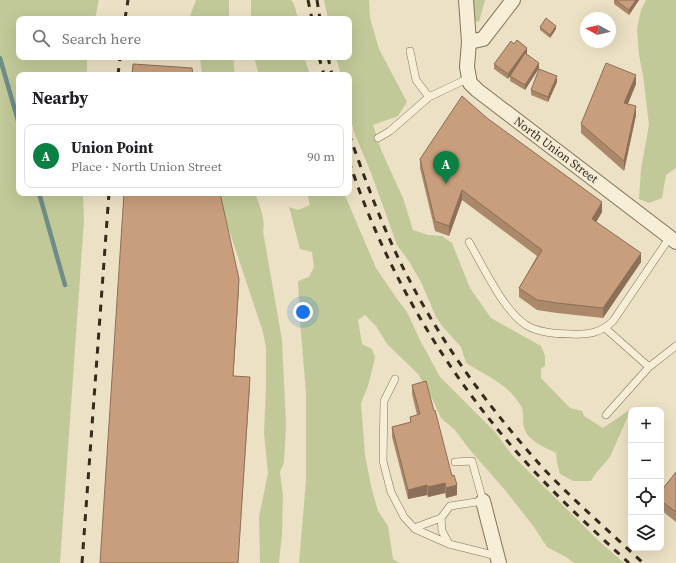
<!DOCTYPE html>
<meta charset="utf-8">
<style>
:root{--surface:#fff;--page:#f6f6f6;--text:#202124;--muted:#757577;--line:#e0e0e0;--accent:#0b8043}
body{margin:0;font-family:"Source Serif 4",serif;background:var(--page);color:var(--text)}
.controls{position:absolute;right:12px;bottom:12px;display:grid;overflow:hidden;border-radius:8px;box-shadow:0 4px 16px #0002}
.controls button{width:36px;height:36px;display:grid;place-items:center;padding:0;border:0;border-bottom:1px solid var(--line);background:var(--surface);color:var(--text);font:20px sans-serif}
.compass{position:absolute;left:580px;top:12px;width:36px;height:36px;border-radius:50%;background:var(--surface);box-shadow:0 4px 16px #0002;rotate:278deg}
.you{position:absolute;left:303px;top:312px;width:14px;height:14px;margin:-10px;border:3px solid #fff;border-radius:50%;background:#1a73e8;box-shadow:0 0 0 6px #1a73e833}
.badge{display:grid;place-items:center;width:26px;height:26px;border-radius:50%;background:var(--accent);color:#fff;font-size:13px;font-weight:700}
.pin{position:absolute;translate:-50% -33px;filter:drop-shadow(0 1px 2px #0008)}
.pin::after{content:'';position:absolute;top:21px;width:14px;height:12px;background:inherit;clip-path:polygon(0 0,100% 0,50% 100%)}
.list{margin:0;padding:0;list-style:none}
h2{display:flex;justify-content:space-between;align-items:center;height:52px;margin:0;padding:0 16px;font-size:17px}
h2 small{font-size:13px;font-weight:400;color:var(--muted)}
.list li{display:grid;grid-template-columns:26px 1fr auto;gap:12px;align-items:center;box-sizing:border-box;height:64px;margin:0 8px 8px;padding:0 8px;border:1px solid var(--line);border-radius:8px}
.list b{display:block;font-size:15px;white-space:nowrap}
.list p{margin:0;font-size:13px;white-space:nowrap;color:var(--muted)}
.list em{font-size:13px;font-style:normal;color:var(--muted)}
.icon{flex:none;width:22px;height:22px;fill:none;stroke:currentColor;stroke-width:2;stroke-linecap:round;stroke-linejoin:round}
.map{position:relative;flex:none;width:676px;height:563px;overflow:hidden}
.search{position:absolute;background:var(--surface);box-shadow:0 4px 16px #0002;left:16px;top:16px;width:336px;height:44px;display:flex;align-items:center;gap:10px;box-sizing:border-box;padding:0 14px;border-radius:8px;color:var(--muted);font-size:15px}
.panel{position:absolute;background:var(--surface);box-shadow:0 4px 16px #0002;left:16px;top:72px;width:336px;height:124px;border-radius:8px}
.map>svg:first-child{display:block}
.green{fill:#c2c998}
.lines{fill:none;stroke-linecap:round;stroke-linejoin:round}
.stream{stroke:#6d8d86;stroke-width:4.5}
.lane-casing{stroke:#85735b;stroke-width:8}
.street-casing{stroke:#85735b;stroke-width:16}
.lane{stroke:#f7eed7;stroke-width:7}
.street{stroke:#f7eed7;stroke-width:14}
.rail{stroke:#362b1f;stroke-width:3;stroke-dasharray:7 7;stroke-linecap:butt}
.wall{fill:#ac886b}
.shaded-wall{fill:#8c6f57}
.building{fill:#c89e7c;stroke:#8c6f57}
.labels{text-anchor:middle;stroke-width:3.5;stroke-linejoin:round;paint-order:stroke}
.street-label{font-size:12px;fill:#362b1f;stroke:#f4ebd3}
</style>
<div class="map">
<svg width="676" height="563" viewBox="0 0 676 563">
<rect width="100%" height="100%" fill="#ece1c4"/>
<!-- green -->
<path class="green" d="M0 0H99L95 19H19V57H87V75H19V193H83L84 220 60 563H0Z
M196 0H229V19H189Z
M251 0H291L294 4 298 19H251Z
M324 0H369L370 18 379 49 407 102 398 116 373 125 382 152 403 198 413 230 428 235 442 236 452 243 470 288 491 318 541 346 545 356V366L541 369V378L570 408 582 411 584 416 603 428 631 409 610 457 596 473 591 481H573L560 474 557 463 556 453C545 447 527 441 524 427 522 420 525 413 521 406 508 384 487 376 466 363L461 347 442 326 436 317 421 282 408 260 397 245 371 173 354 132 349 111V75H341L336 57H349V19H328Z
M464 0H485L479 22 463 17Z
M646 0H676V168L666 175 662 198 649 203 639 199 641 169 649 125 643 75 639 55 637 29 641 10Z
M200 57H233L235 75H202Z
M254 57H304L310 75H259Z
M221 193H255C259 204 266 220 263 231L282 340 286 424 284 462 280 472 283 496 282 533 279 563H260L259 517 268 473 264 433 266 388V348L263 332 221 206Z
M307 193H344L376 268 397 299 407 312 420 340 440 377 495 432 512 455 599 541 624 563H574L566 557 547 547 534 527 505 490 470 450 455 430 441 418 431 396 418 374 387 344 376 326 365 315 358 320 362 344 372 349 375 358 368 386 361 403 365 455 371 486 378 511 388 526 393 559 399 563H299L306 481V393L300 321 298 281 309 277 314 267 312 252 300 249 289 207 298 210 310 205Z"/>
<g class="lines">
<!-- stream -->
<path class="stream" d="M0 58 19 124
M39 193 65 285"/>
<!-- lane casing -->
<g class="lane-casing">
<path id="lane" d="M410 51 416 80 429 97
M378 138 390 131 429 97 469 78
M469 242C483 266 503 310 526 325 539 333 557 334 571 334 588 335 601 333 613 321L670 237
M605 328 649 367
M395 379 384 401 383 461 391 492 404 517 415 529 449 544 497 556
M606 415 649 367 676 346
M441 518 442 531 449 544
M414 528 441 518 450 506 483 501 472 461 455 462"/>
</g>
<!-- street casing -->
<g class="street-casing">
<path id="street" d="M466 0 469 42 467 67 469 78 470 83 477 90 676 242
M469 42 483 39 513 0
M483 501 499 563"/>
</g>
<!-- lane -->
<use href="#lane" class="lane"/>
<!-- street -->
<use href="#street" class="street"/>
<!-- rail -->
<path class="rail" d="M308 0 312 19
M317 0 320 19
M125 19 128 0
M319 57 324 75
M328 57 332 75
M118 75 120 57
M349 134C367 185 386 237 412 285 447 351 492 411 542 467 574 501 609 531 643 563
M349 161C385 271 446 373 523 459 556 496 593 530 629 563
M82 563 109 193"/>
</g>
<!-- wall -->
<path class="wall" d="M614 0H639L629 15 614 4Z
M540 27 556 29 550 38 540 30Z
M527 53 526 54 539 68 525 90 510 81V76L508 79 494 69V64Z
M557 82 548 102 531 95V90Z
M636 84 628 104 636 115 624 171 581 133V124Z
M487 118 602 212 596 222 641 262 603 318 557 313 537 310 519 297V288L537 256 462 200 449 236 435 231 420 168V159Z
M412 385 457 495 446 498 445 493 428 497 427 495 408 499 392 437V427L410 422V417L417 415 412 394Z
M676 472V522L661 510V491Z"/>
<!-- shaded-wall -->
<path class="shaded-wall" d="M636 0H639L629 15V10Z
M556 26V29L550 38V35Z
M527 48V53L508 79V74Z
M539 63V68L525 90V85Z
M636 75V84L624 113V103Z
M557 76V82L548 102V97Z
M636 106V115L624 171V161Z
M462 190V200L449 236V226Z
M602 202V212L592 229V219Z
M641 253V262L603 318V308Z
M239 279V287L233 383V376Z
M250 377V384L238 563Z
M445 483V493L428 497V487Z
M427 485V495L408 499V490Z
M457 485V495L446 498V488Z"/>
<!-- building -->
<path class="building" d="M615 0H636L629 10Z
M546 18 556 26 550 35 540 27Z
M517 40 527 48 508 74 494 64 511 41 514 44Z
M525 53 539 63 525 85 510 76Z
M606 63 636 75 624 103 636 106 624 161 581 124Z
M133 64 192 68 193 75H132Z
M539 69 557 76 548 97 531 90Z
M462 96 487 118 602 202 592 219 641 253 603 308 557 303 537 300 519 288 542 250 462 190 449 226 435 221 420 159Z
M124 193H220L239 279 233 376 250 377 238 563H100Z
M426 381 434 411 435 410 452 476 454 475 457 485 446 488 445 483 428 487 427 485 408 490 392 427 411 422 410 417 420 414 412 385Z
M676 472V512L661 501V491Z"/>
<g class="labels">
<!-- street labels -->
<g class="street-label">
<text transform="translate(556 150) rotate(37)" y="4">North Union Street</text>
</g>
</g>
</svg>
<div class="controls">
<button>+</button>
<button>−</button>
<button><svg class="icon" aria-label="locate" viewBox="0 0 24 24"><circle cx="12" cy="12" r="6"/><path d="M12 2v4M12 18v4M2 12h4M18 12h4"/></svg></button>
<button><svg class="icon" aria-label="layers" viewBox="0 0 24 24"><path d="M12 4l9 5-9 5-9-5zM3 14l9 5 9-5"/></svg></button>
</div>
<svg class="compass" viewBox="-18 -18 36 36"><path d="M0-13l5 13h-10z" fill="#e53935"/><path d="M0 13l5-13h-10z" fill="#757577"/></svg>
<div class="you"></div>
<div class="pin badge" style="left:446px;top:184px">A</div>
<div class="search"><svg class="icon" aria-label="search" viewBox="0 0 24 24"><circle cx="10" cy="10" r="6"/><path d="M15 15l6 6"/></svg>Search here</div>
<section class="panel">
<h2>Nearby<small></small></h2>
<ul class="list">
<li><span class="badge">A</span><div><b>Union Point</b><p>Place · North Union Street</p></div><em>90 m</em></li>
</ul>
</section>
</div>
